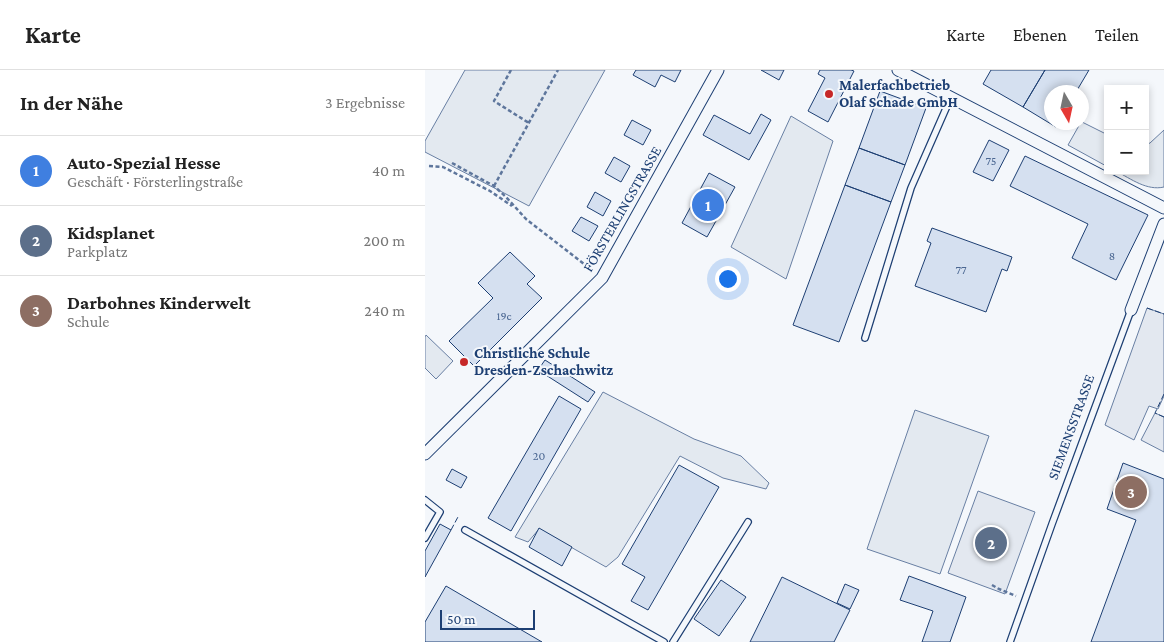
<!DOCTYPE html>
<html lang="de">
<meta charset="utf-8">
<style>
:root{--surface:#fff;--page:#f2f2f2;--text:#222;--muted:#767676;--line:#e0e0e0;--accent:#2563eb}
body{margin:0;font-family:"Crimson Pro",serif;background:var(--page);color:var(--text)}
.controls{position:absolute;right:15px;top:15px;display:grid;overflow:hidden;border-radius:0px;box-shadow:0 2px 8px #0003}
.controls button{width:45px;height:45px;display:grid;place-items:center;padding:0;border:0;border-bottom:1px solid var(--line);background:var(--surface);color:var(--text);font:25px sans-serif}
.compass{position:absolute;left:619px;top:15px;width:45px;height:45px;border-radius:50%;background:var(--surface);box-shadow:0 2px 8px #0003;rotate:171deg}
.scale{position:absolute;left:15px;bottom:12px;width:95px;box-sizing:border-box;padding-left:5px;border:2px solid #1d3f73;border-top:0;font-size:14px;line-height:18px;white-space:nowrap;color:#1d3f73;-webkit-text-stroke:4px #f4f7fb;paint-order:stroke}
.you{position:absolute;left:302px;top:208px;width:18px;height:18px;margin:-12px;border:4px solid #fff;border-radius:50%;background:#1a73e8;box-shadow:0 0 0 8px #1a73e833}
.badge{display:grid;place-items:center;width:32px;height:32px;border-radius:50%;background:var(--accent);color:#fff;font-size:16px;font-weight:700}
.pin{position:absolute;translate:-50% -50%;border:2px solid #fff;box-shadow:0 1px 5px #0006}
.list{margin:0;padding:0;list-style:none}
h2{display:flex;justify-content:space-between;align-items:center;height:65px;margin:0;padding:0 20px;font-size:21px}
h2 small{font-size:16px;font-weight:400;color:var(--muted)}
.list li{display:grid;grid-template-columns:32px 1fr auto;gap:15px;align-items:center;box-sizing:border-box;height:70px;padding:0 20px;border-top:1px solid var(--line)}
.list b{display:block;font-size:19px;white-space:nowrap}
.list p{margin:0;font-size:16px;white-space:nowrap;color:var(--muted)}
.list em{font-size:16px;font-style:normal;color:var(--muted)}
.map{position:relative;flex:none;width:739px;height:572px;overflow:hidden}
header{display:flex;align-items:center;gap:30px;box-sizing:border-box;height:70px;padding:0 25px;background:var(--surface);border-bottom:1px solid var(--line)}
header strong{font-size:24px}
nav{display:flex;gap:28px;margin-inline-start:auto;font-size:18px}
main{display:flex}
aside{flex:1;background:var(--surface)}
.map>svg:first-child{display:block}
.green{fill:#e3e9f0;stroke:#687fa3}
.parking{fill:#e3e8f0;stroke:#687fa3}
.building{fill:#d5e0f0;stroke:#1d3f73}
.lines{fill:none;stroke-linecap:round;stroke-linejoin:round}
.lane-casing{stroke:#1d3f73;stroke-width:8}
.street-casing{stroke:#1d3f73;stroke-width:13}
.path{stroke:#5e769c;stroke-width:2.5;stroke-dasharray:4 2.5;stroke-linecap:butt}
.lane{stroke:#f4f7fb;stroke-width:5.5}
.street{stroke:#f4f7fb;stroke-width:11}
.fence{stroke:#1d3f73;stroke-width:1;stroke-dasharray:6 2.5;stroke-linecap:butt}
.poi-dot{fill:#c62828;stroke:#f4f7fb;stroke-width:2}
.labels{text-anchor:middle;stroke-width:4;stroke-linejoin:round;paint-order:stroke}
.number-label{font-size:12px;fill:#4b6792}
.poi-label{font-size:15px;font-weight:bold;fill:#1d3f73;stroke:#f4f7fb;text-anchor:start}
.street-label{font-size:15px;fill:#1d3f73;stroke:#f4f7fb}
</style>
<header>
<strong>Karte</strong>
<nav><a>Karte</a><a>Ebenen</a><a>Teilen</a></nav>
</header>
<main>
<aside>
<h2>In der Nähe<small>3 Ergebnisse</small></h2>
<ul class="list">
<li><span class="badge" style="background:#3f7fe0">1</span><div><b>Auto-Spezial Hesse</b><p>Geschäft · Försterlingstraße</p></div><em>40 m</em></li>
<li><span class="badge" style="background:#5c6f8a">2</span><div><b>Kidsplanet</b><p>Parkplatz</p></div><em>200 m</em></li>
<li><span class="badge" style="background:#8d6e63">3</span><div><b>Darbohnes Kinderwelt</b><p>Schule</p></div><em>240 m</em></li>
</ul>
</aside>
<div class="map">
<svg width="739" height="572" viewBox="0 0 739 572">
<rect width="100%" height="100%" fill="#f4f7fb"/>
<!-- green -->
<path class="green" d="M40 0H180L104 136 0 82V71Z
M366 46 408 71 361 209 306 177Z
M656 52H657L683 65V97L643 75Z
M739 60V117C722 121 706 109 691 101H720V75L725 73Z
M1 265 28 291 11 309 0 298V267Z
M178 322 269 369 316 386 344 413 341 419 298 408 255 386 193 487 181 497 114 459 103 472 90 467Z
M490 340 564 366 515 504 442 479Z"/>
<!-- parking -->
<path class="parking" d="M722 238 739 244V326L733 339 724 336 709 370 680 355Z
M730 343 739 347V382L716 370Z
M553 421 610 442 580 524 523 503Z"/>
<!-- building -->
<path class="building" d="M211 0H256L250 12 236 5 230 17 208 5Z
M336 0H359L354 10Z
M395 0H426L429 1 403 52 383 41 400 8 393 4Z
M566 0H620L598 37 558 14Z
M620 0H664L651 22H626V52H633L631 57 598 37Z
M455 21 501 38 480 95 434 78Z
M336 44 346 50 324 90 278 65 289 45 325 64Z
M207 50 226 60 218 75 199 65Z
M564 70 584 80 568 111 548 102Z
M434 78 480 95 466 132 420 115Z
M600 86 723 145 691 210 647 188 663 154 585 116Z
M189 87 205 96 196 112 180 103Z
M284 103 310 117 282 167 257 153Z
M420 115 466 132 414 272 368 255Z
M170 122 186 131 178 146 162 137Z
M156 147 173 156 164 171 147 161Z
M507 158 587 187 582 201 577 199 561 242 490 216 506 173 502 171Z
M85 182 110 206 102 214 117 228 49 296 24 271 68 228 53 213Z
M120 290 170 322 163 332 113 300Z
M134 326 156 339 86 461 63 448Z
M698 393 739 409V572H666L711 450 682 439Z
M254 395 294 417 223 540 206 531 220 507 197 494Z
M27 399 42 407 36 418 21 410Z
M15 454 26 460 0 507V481Z
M114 458 147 477 137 496 104 477Z
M484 506 541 527 525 572H497L508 541 475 530Z
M357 507 425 540 409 572H325Z
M296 510 321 527 294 566 269 549Z
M420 514 434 520 425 539 412 533Z
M21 516 117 572H0V552Z"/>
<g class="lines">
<!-- lane casing -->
<g class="lane-casing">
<path id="lane" d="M440 268 486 118 526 27
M0 430 15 442 0 468
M40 460 239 572
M248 572 323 452
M585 572 627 454 706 240"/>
</g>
<!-- street casing -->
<g class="street-casing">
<path id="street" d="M473 0 739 138
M706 240 739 154
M0 384 177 208 293 0"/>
</g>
<!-- path -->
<path class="path" d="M86 0 69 31 104 53
M27 93 69 116 81 127 101 149 168 201
M4 96 18 97 65 121 87 136
M69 116 133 0
M567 515 574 519 591 526"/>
<!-- lane -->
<use href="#lane" class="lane"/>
<!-- street -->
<use href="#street" class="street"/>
<!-- fence -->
<path class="fence" d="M722 238 739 244
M739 324 730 343 739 347
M26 460 34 445"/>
</g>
<!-- markers -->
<g class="poi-dot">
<circle cx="404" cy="24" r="5"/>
<circle cx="39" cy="292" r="5"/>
</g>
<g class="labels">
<!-- number labels -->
<g class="number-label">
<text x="566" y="95">75</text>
<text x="687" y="190">8</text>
<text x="536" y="204">77</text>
<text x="79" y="250">19c</text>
<text x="114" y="390">20</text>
</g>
<!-- poi labels -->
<g class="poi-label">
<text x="414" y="20">Malerfachbetrieb<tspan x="414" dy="17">Olaf Schade GmbH</tspan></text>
<text x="49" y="288">Christliche Schule<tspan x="49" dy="17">Dresden-Zschachwitz</tspan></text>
</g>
<!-- street labels -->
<g class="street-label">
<text transform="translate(197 139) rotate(-60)" y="5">FÖRSTERLINGSTRASSE</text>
<text transform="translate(646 357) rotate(-70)" y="5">SIEMENSSTRASSE</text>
</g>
</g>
</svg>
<div class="controls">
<button>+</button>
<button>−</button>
</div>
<svg class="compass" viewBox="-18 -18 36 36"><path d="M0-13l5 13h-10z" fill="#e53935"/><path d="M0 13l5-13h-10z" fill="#767676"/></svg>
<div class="scale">50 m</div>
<div class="you"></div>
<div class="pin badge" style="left:283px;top:135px;background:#3f7fe0">1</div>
<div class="pin badge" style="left:566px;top:473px;background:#5c6f8a">2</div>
<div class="pin badge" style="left:706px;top:422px;background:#8d6e63">3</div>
</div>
</main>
